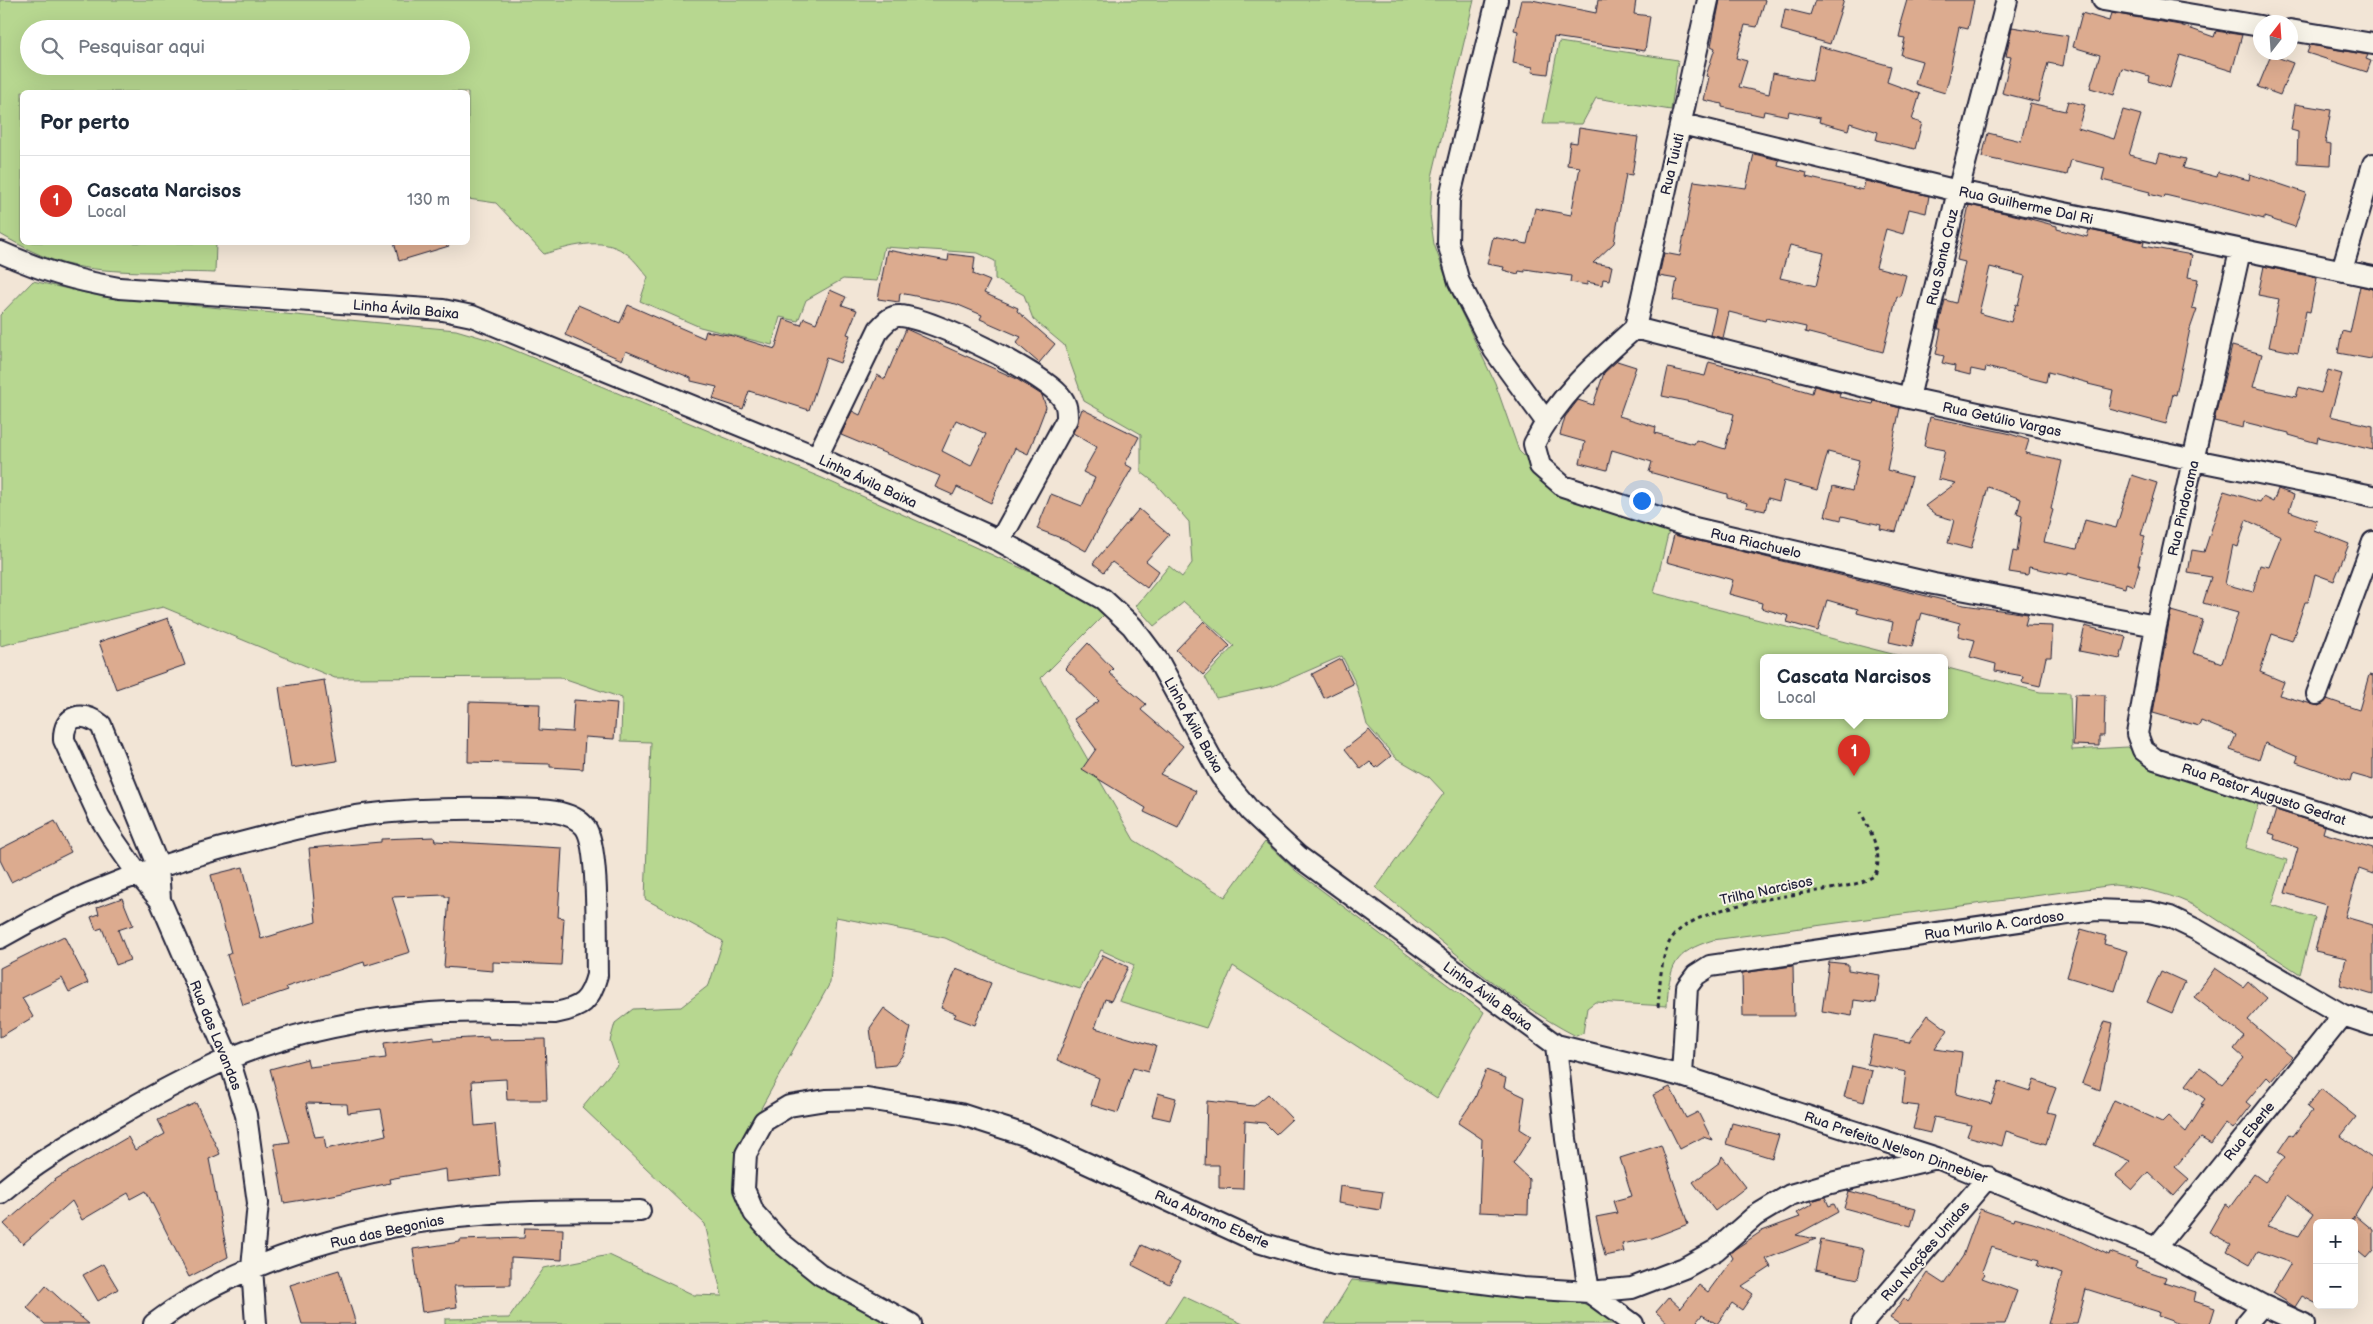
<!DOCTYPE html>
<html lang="pt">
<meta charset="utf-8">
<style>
:root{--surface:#fff;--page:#f2f2f3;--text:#1f2937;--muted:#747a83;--line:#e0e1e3;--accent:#d93025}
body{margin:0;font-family:"Balsamiq Sans",sans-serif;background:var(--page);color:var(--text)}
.controls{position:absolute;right:15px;bottom:15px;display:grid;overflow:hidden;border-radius:8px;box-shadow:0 5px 20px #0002}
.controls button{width:45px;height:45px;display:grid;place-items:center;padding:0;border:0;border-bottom:1px solid var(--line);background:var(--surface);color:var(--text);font:25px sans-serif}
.compass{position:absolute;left:2253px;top:15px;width:45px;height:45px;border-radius:50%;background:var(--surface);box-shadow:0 5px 20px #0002;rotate:17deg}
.you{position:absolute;left:1641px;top:500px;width:18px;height:18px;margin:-12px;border:4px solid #fff;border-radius:50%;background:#1a73e8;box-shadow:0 0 0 8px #1a73e833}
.badge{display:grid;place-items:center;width:32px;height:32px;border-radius:50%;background:var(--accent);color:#fff;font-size:16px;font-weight:700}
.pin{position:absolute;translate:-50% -41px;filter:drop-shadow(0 1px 2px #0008)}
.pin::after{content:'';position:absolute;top:26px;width:18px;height:15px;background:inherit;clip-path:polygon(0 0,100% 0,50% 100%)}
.popup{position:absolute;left:1760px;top:654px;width:188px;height:65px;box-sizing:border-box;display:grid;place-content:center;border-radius:8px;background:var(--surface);filter:drop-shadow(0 1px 4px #0005);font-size:16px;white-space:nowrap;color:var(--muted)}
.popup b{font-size:19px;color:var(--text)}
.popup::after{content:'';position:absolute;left:50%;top:100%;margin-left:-10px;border:10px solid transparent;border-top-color:var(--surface)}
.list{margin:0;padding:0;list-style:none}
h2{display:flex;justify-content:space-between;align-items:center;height:65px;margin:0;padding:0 20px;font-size:21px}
h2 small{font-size:16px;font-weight:400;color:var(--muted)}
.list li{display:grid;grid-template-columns:32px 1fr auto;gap:15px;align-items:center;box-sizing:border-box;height:90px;padding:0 20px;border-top:1px solid var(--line)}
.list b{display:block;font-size:19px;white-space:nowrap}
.list p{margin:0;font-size:16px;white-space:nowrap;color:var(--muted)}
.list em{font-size:16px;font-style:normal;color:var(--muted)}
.icon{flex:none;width:28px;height:28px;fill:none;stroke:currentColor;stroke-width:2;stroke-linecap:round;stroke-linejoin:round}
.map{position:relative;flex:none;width:2373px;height:1324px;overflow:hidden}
.search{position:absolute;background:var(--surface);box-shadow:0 5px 20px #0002;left:20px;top:20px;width:450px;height:55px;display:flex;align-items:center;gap:12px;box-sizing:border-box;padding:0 18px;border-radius:28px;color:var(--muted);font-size:19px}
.panel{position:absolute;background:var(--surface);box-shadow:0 5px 20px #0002;left:20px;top:90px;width:450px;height:155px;border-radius:8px}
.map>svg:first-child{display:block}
.green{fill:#b7d790;stroke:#6c7c66;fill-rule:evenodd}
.building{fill:#dcab8f;stroke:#22223b;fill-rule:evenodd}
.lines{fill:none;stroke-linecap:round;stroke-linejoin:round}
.minor-casing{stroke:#22223b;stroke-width:24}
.path{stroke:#22223b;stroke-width:3;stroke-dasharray:4 4;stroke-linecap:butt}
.minor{stroke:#f7f3e8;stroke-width:20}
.labels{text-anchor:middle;stroke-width:4;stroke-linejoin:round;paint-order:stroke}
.street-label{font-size:14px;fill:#22223b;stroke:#f7f3e8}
</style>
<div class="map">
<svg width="2373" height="1324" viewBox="0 0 2373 1324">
<rect width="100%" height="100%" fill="#f2e5d6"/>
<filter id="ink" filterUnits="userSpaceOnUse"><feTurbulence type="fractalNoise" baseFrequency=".02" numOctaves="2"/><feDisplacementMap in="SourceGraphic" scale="10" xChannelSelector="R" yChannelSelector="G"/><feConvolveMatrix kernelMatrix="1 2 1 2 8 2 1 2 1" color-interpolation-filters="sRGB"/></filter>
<g filter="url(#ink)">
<!-- green -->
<path class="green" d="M0 0H1474L1432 177 1430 215 1434 244 1450 289 1495 383 1519 451 1548 479 1670 526 1654 593 1904 657H1764V715H1944V667L2040 692 2070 693 2072 750 2128 747 2144 760 2259 801 2246 848 2287 860 2272 905 2315 918 2300 974 2201 909C2173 894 2145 888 2114 885L1713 940C1674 952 1669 966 1667 1006L1595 1002 1587 1008 1583 1033 1576 1036C1506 1000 1438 938 1376 888L1444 793 1429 777 1396 758 1367 725 1356 684 1342 656 1273 686 1216 698 1205 677 1234 646 1184 602 1154 626 1136 606 1169 566 1182 577 1192 563 1189 522 1154 482 1141 472V434L1084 401 1064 345 1033 319 1024 295 995 279V261L978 253 884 247 877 281 843 279 806 300 798 321 780 317 772 345 700 327 640 301 648 277C641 269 633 257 624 252 601 236 568 247 544 254L496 203 468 199V92H22V242L216 243 215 273C169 271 111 275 66 264 43 258 21 246 0 234ZM29 29H461V66H29Z
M1559 42 1678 60 1671 110 1596 98 1582 124H1543Z
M33 281 103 297 456 330 490 340 822 478 1092 600 1107 612 1041 678 1134 840 1225 897 1265 842 1296 871 1484 1012 1437 1098 1233 966 1206 1028 1119 1001 1134 965 1101 950 1080 989 1009 967 945 938 836 917 830 983 738 1150 746 1213 898 1324H445V1319L509 1318 544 1268 609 1255 694 1295 722 1296 705 1224 582 1107 618 1064 610 1041 615 1023 633 1009 681 1007 709 985 723 941 645 899 651 742 621 741 622 698 560 677 335 678 163 607 0 646V315Z
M1352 1280 1579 1302 1593 1307 1618 1324H1325Z
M1183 1296 1243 1324H1165Z"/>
<!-- building -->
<path class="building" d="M1521 0H1532L1596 13 1598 0H1636L1634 14 1650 16 1645 51 1554 37 1548 74 1532 72 1533 67 1513 63 1518 31 1514 30Z
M1720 0H1765L1757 27 1745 25 1736 58 1747 61 1739 87 1769 94 1773 73 1812 81 1819 46 1891 66 1887 82 1920 94 1912 120 1922 123 1915 149 1876 140 1878 132 1850 123 1848 130 1819 122 1820 118 1789 111 1788 116 1764 111 1763 116 1722 107V104L1704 100 1709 77 1706 76 1715 48 1711 46Z
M1815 0H1844L1830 44 1781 30 1785 9 1810 15Z
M1907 0H1974L1968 29 1959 27 1949 74H1950L1945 93 1915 84 1922 61 1901 55 1905 38 1899 37 1902 24H1900Z
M2082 13 2109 21 2111 13 2180 25 2214 37 2216 31 2242 35 2232 71 2180 55 2170 88 2148 81 2149 76 2122 68 2114 95 2090 88 2100 55 2073 47Z
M2012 27 2068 36 2063 66 2048 63 2038 102 2002 93 2011 57 2006 56Z
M2310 45 2368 55 2366 59 2371 61 2367 72 2307 53Z
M2271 55 2293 63 2280 95 2258 87Z
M2068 101 2085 105 2078 128 2114 139 2123 110 2141 115 2129 155 2157 162 2160 153 2186 159 2183 168 2217 177 2218 172 2249 180 2250 174 2306 193 2295 227 2264 217V219L2204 203 2203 204 2165 195 2164 198 2149 194 2150 192 2102 180 2105 168 2071 160 2067 175 1982 157 1988 133 2021 141 2030 103 2065 111Z
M2295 104 2331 110 2325 143 2331 144 2330 165 2297 163 2298 132 2291 130Z
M1579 128 1638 137 1632 175 1626 174 1614 243 1593 263 1612 266 1609 280 1603 279 1602 285 1587 282V285L1570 282 1571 276 1525 269V272L1519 271 1518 274 1503 270 1504 267 1487 264 1493 237 1527 244 1535 208 1571 215 1580 167 1567 165 1570 142 1577 143Z
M1754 154 1779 160 1778 166 1807 173 1806 177 1863 190 1865 181 1929 196 1926 213 1909 209 1903 234 1886 229 1876 267 1906 275 1900 297 1897 296 1883 352 1805 332 1806 327 1766 318 1765 321 1729 312 1723 338 1710 335 1716 309 1673 300 1677 279 1659 276 1664 253 1680 256 1694 181 1746 188ZM1790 245 1824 253 1816 286 1780 278Z
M1969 205 2023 217 2057 226V229L2087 237 2089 230 2144 242 2143 246 2192 255 2188 277 2198 279 2192 308 2197 309 2190 329 2176 395 2173 394 2166 424 2109 409 2113 390 2088 384 2089 383 2048 372 2046 382 1986 367 1985 372 1971 369 1970 375 1954 371 1955 366 1942 363 1944 356 1936 354 1941 329H1938L1945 300 1956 303 1965 262 1957 260ZM1990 267 2025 276 2018 305 2016 304 2011 322 1979 313Z
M394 242H449V246L399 261Z
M887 250 948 261 949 254 975 257 973 274 990 281 984 293 1018 308 1017 311 1055 344 1039 363 1016 343 1021 337 980 319 982 315 956 304 900 293 899 302 878 299Z
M2264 266 2317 278 2310 312 2306 311 2298 353 2269 347 2279 299 2258 295Z
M2360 286 2373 289V348L2371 359 2338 353 2342 331 2350 333Z
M830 290 846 297 842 305 857 310 847 334 850 335 840 363 826 358 809 410 749 391 743 409 713 399 717 387 691 381V378L626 351 622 360 565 335 578 305 620 323 628 305 704 338 706 331 733 336 775 349 784 319 801 325 804 318 816 323Z
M906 329 1015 378 1042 395 1046 407 1028 454 1015 448 991 503 957 487 953 495 935 487 940 476 841 435 852 411 860 415 877 375 885 379ZM956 420 986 434 971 466 942 451Z
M2232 346 2262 354 2253 387 2296 397 2299 387 2321 393 2328 370 2342 374 2330 416 2373 426V450L2318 437 2317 443 2289 435V433L2244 422 2243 428 2214 421Z
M1617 361 1636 367 1619 416 1656 427 1655 433 1694 444 1696 440 1725 449 1734 414 1691 402 1662 396 1668 368 1705 376 1709 362 1772 379 1771 381 1812 393 1814 386 1840 393 1839 397 1873 404 1874 401 1900 408 1887 470 1912 477 1896 532 1880 529 1881 525 1842 516 1841 520 1825 516 1833 486 1852 491 1859 460 1828 452 1817 490 1784 481 1779 501 1768 498 1765 511 1746 507 1747 503 1727 497V494L1649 472 1652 462 1612 450 1607 470 1580 463 1585 442 1560 435 1565 417 1578 400 1593 405 1604 373Z
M1082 409 1139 437 1125 464 1132 468 1086 551 1066 540 1037 529 1051 494 1082 506 1095 478 1083 472 1097 447 1073 433Z
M1930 417 2007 433 2029 440 2025 453 2062 461 2051 509 2053 510 2044 542 2077 549 2085 520 2116 528 2132 475 2157 483 2141 535 2145 536 2138 565H2140L2134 586 2126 583 2125 588 2068 573V575L2029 567 2028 575 2009 572 2013 551 2017 552 2022 516 2017 514 2021 499 1988 487 1971 549 1948 543 1954 520 1936 515 1925 506 1956 483 1938 479 1945 450 1924 446Z
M2278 489 2294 495 2289 511 2317 521 2314 530 2349 544 2334 581 2315 574 2308 602H2305L2292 641 2272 634 2260 672 2284 682 2279 695 2319 706 2327 699 2359 710 2369 675 2373 676V780L2352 774 2350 781 2296 762 2298 757 2265 743 2259 760 2230 750 2236 735 2201 721 2199 726 2153 713 2171 611 2203 620 2193 653 2222 663 2238 613 2203 603 2211 577 2188 573 2192 550 2204 552 2224 491 2260 502 2263 497 2273 502ZM2246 520 2281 536 2269 567 2260 565 2253 592 2225 584 2233 545 2238 547Z
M1139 509 1169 535 1146 561 1159 571 1147 588 1112 562 1104 572 1093 563Z
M1674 535 1964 605 2028 614 2025 625 2053 626 2051 657H2046L2040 686 2022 682 2023 676 1995 671 1996 664 1970 657 1975 640 1958 636 1960 623 1922 613 1920 620H1918L1912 647 1889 642 1893 622 1857 613 1858 609 1827 600 1818 631 1787 622 1789 616 1761 608 1762 603 1729 594 1733 580 1667 562Z
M168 618 185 665 116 689 99 642Z
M1204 621 1230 646 1203 675 1176 650Z
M2085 626 2126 637 2120 659 2079 651Z
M1088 643 1113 669 1109 673 1146 704 1141 710 1183 746 1160 774 1196 791 1178 828 1144 812 1146 808 1082 769 1096 749 1074 719 1099 701 1065 668Z
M1341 659 1353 684 1324 698 1312 674Z
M324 680 337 761 291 768 279 687Z
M2075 694 2105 695 2104 736H2099V746L2073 745Z
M574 700 617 703 614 739 585 737 583 769 550 767V764L468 762 469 702 540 704 539 730 572 732Z
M1369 730 1391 756 1376 768 1370 762 1361 769 1345 749Z
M2276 810 2325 826 2323 833 2373 848V874L2359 869 2345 917 2373 925V995L2340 985 2346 958 2315 951 2326 905 2285 893 2298 848 2274 839 2275 835 2269 833Z
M55 821 71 852 11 882 0 860V849Z
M434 837 435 841 562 848 558 917 564 918 561 965 493 962V971L444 967 449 897H445V895L392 897 410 952 365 966 364 962 286 987 288 990 243 1005 227 955 231 953 211 875 243 867 261 939 316 922 309 848 381 842V839Z
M122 898 133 925 118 930 130 960 116 965 102 928 96 930 91 917 99 914 97 907Z
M2081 929 2106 936 2104 944 2127 951 2115 991 2067 977Z
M64 936 88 983 69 992 62 978 22 998 33 1017 0 1037V968Z
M1103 955 1128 967 1111 1001 1105 999 1095 1028 1156 1046 1148 1072 1133 1068 1118 1113 1091 1105 1099 1078 1057 1060 1080 999Z
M1829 962 1848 964V970L1880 975 1876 1003 1854 1000 1852 1016 1822 1011Z
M1793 966 1794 1016H1743L1742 973Z
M2215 968 2243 987 2248 981 2267 998 2248 1020 2292 1057 2271 1081 2267 1077 2246 1102 2251 1106 2233 1129 2226 1123 2211 1144 2201 1138 2175 1167 2189 1179 2174 1196 2148 1172 2132 1190 2116 1176 2130 1161 2094 1145 2114 1100 2162 1122 2168 1116 2186 1132 2203 1105 2201 1104 2205 1099 2186 1085 2200 1067 2222 1084 2244 1058 2234 1049 2244 1036 2194 997Z
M956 969 991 983 975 1025 954 1017 956 1014 941 1008Z
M2161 971 2185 982 2172 1013 2147 1002Z
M884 1008 911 1028 904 1053 895 1065 875 1067 870 1028Z
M1928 1015 1948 1030 1935 1049 1962 1053 1956 1094 1991 1104 1999 1081 2030 1091 2034 1080 2056 1088 2047 1112 2055 1114 2046 1144 2006 1131 2002 1146 1967 1136 1971 1125 1934 1117 1930 1133 1913 1129 1919 1106 1902 1104 1906 1072 1867 1064 1873 1035 1909 1042Z
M2105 1021 2113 1023 2100 1090 2082 1083Z
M434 1036V1040L488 1037 489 1040 545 1039 547 1100H507L506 1079 472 1081 475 1126 495 1124 500 1176 447 1182 446 1169 389 1179 390 1183 333 1195 284 1203 274 1144 290 1142 270 1069 307 1059 309 1067 386 1058 384 1043ZM306 1103 347 1104 348 1113 381 1109 386 1135 326 1149 324 1136 315 1137Z
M1852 1066 1872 1071 1864 1102 1844 1097Z
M1486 1070 1506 1078 1504 1087 1525 1097 1520 1129 1531 1136 1513 1164 1529 1179 1528 1214 1479 1212 1482 1139 1458 1123 1475 1098Z
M1670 1087 1686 1118 1698 1112 1712 1140 1703 1137 1680 1149 1653 1095Z
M2321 1089 2356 1117 2341 1136 2373 1159V1184L2355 1215 2373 1230V1250L2366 1258 2354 1248V1216L2350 1223H2317V1304L2302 1296 2295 1307 2273 1293 2291 1263 2258 1251 2250 1264 2227 1251 2231 1244 2209 1232 2225 1204 2230 1207 2254 1174 2265 1182 2285 1157 2278 1152 2290 1134 2293 1136 2312 1111 2307 1107ZM2288 1195 2313 1214 2299 1236 2267 1226Z
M1158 1093 1176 1098 1170 1120 1152 1116Z
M1268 1094 1292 1119 1276 1134 1265 1123 1245 1121 1243 1189 1219 1188V1165H1205L1207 1101 1254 1106Z
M196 1103 220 1154 209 1159 228 1257 189 1277 146 1191 131 1199 128 1193 82 1220 72 1201 23 1244 4 1224 56 1179 128 1137 135 1150 165 1134 158 1120Z
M1732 1123 1779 1135 1772 1158 1726 1144Z
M1661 1145 1688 1224 1652 1238 1622 1244 1624 1252 1605 1256 1596 1217 1617 1213 1613 1201 1632 1196 1620 1158Z
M1722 1156 1746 1187 1715 1211 1693 1182 1720 1162Z
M1340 1186 1383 1192 1380 1210 1338 1203Z
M1849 1191 1916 1209 1911 1226 1844 1208Z
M1825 1197 1829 1206 1834 1204 1838 1212 1796 1235 1816 1239 1766 1259 1771 1267 1742 1286 1753 1294 1742 1310 1732 1303 1717 1324 1702 1315 1697 1321 1700 1324H1669L1656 1312 1669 1297 1681 1308 1699 1285 1708 1292 1733 1258 1730 1253 1735 1249 1762 1231 1800 1217 1797 1213 1813 1204 1811 1201Z
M1980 1209 2013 1221 2014 1218 2033 1223 2069 1236 2109 1255 2110 1252 2137 1262 2135 1267 2166 1277 2164 1282 2196 1292 2194 1301 2215 1308 2210 1324H2180L2158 1316 2159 1312 2086 1289 2077 1324H2048L2062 1274 2037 1266 2039 1261 1991 1247 1982 1271 1985 1274 1982 1278 2017 1291 2005 1324H1899L1890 1318 1904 1298 1908 1302 1927 1273 1944 1284 1963 1256Z
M525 1228 563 1229 562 1260 511 1257V1285L454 1286 457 1307 422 1312 413 1249 460 1242V1240L524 1238Z
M1821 1240 1864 1249 1858 1279 1815 1270Z
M1142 1245 1180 1263 1169 1284 1132 1265Z
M103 1264 118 1289 98 1301 83 1275Z
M339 1270 356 1324H302L290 1285Z
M46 1286 69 1307 89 1324H45L27 1308Z"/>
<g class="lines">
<!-- minor casing -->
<g class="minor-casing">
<path id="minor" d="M1497 0 1449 200 1448 243 1459 282 1494 350 1545 420
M2103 0 2260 26
M2290 30 2373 44
M1682 124 1958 191 2373 277
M2240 251 2156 626 2137 734 2143 750 2155 759 2373 829
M0 252C43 271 73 280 119 288L443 310 472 316 817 457 1000 541 1103 599 1132 626 1159 662 1221 776 1251 812 1298 856 1556 1045 1682 1076 1937 1158 2156 1248 2262 1305 2304 1324
M2342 270 2373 164
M1635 328C1597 362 1557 397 1534 444L1540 466 1563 486 1686 526 1934 584 2156 626
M1635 328 1909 398 2194 460 2373 496
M1635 328 1708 0
M1909 398 1958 191 2007 0
M817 457 879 329C885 323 891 315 900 316 932 318 1044 373 1062 398 1067 405 1067 411 1067 419L1000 541
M2317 694 2373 542
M160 900 158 865 101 725C83 711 63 714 64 740L99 816 114 840 137 873 160 900 229 1059 246 1115 258 1203 252 1268 256 1324
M0 938C80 891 165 862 256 839 291 830 328 820 364 815 409 809 456 808 501 809 525 810 569 806 585 827 600 846 596 946 597 975 590 1001 582 1008 555 1013 514 1013 471 1009 431 1013 363 1019 291 1032 228 1059 187 1077 146 1099 107 1122 70 1143 33 1165 0 1193
M1556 1045 1566 1139 1589 1292 1633 1324
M1682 1076 1687 987 1696 975 1710 966 2095 910 2149 912 2170 917 2197 930 2343 1015 2373 1025
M2156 1248 2343 1015
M154 1324C239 1258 374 1223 480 1215 533 1210 587 1212 640 1211
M911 1324 821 1275 780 1242 754 1213 744 1189 746 1154 764 1121 789 1106 826 1100 867 1099 960 1114 1025 1135 1261 1243 1334 1264 1522 1288 1589 1292 1632 1288 1684 1268 1716 1250 1755 1216 1790 1195 1831 1183 1937 1158
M1862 1324 1988 1177
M2246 1324 2262 1305"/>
</g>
<!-- path -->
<path class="path" d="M1658 1007C1660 986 1660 962 1669 943 1685 907 1787 896 1824 890 1840 887 1862 885 1875 875 1884 853 1870 832 1861 812"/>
<!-- minor -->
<use href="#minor" class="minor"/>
</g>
</g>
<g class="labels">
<!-- street labels -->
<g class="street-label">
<text transform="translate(1672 164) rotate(-77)" y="5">Rua Tuiuti</text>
<text transform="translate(2026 205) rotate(12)" y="5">Rua Guilherme Dal Ri</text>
<text transform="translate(1942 257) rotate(-77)" y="5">Rua Santa Cruz</text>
<text transform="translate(406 309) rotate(5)" y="5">Linha Ávila Baixa</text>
<text transform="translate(2002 419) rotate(12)" y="5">Rua Getúlio Vargas</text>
<text transform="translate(868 481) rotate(25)" y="5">Linha Ávila Baixa</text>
<text transform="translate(2183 508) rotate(-77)" y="5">Rua Pindorama</text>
<text transform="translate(1756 543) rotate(13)" y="5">Rua Riachuelo</text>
<text transform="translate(1194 725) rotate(61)" y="5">Linha Ávila Baixa</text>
<text transform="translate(2264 794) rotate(18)" y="5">Rua Pastor Augusto Gedrat</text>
<text transform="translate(1766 890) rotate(-12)" y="5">Trilha Narcisos</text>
<text transform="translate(1994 925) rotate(-8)" y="5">Rua Murilo A. Cardoso</text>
<text transform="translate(1488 996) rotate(36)" y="5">Linha Ávila Baixa</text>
<text transform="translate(216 1035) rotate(68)" y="5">Rua das Lavandas</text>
<text transform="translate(2249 1131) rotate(-51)" y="5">Rua Eberle</text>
<text transform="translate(1896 1147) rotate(19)" y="5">Rua Prefeito Nelson Dinnebier</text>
<text transform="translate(1212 1219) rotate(24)" y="5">Rua Abramo Eberle</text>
<text transform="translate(387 1231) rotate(-12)" y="5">Rua das Begonias</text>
<text transform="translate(1925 1251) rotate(-49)" y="5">Rua Nações Unidas</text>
</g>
</g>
</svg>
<div class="controls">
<button>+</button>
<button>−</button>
</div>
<svg class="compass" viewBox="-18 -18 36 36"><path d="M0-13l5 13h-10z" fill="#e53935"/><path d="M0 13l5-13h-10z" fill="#747a83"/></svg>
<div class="you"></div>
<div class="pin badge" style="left:1854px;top:776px">1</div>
<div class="popup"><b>Cascata Narcisos</b>Local</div>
<div class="search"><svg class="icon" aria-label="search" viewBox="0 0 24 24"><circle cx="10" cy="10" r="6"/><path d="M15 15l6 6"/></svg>Pesquisar aqui</div>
<section class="panel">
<h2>Por perto<small></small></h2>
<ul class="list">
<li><span class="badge">1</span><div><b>Cascata Narcisos</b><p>Local</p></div><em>130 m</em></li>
</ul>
</section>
</div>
